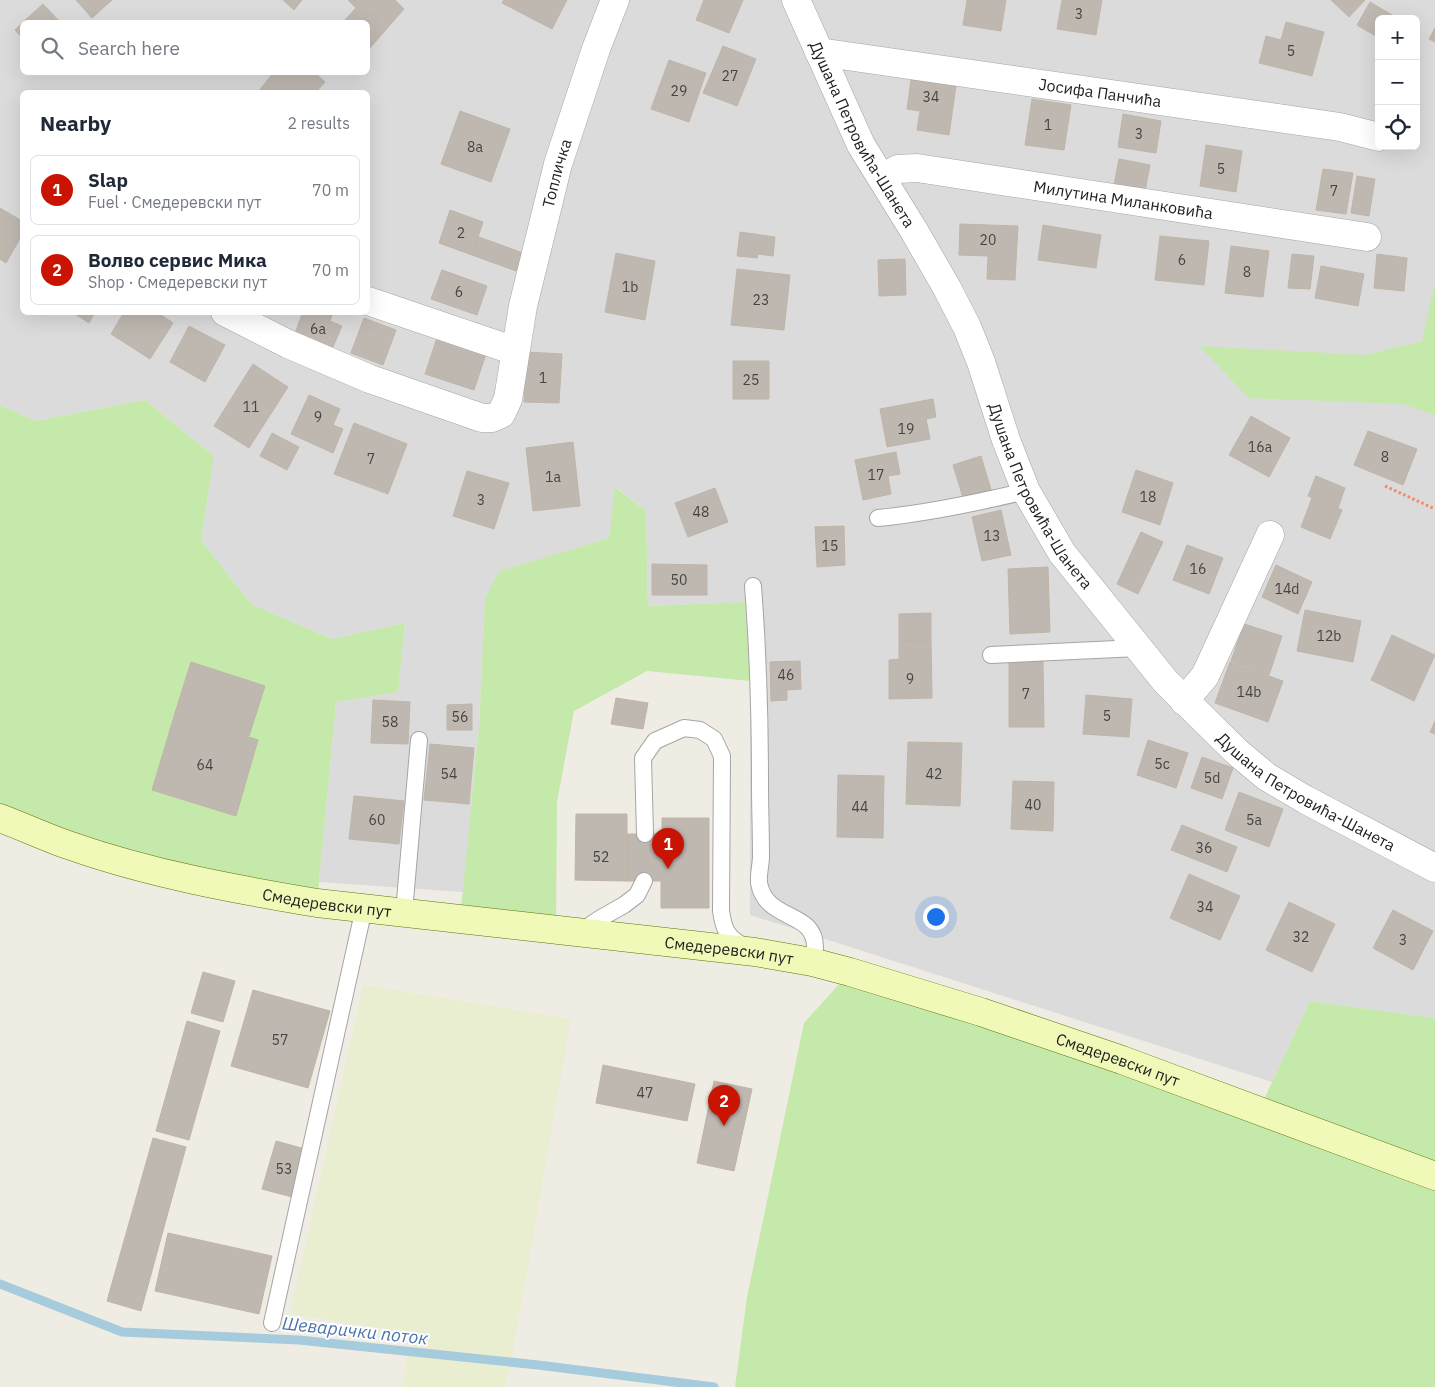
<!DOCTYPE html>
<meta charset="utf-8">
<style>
:root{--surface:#fff;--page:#f2f2f3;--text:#1f2937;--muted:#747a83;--line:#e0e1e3;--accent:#c91303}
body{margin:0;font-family:"IBM Plex Sans",sans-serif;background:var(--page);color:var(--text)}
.controls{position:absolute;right:15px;top:15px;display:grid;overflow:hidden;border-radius:8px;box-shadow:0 5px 20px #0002}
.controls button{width:45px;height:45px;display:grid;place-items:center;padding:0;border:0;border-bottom:1px solid var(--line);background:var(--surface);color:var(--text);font:25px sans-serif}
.you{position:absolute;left:935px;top:916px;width:18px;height:18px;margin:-12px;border:4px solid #fff;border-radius:50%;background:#1a73e8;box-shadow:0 0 0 8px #1a73e833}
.badge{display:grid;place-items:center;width:32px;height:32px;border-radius:50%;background:var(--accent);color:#fff;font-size:16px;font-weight:700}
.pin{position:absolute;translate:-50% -41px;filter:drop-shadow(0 1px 2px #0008)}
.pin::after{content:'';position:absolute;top:26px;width:18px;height:15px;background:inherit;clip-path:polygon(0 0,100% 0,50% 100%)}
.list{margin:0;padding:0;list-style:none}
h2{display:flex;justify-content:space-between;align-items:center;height:65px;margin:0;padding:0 20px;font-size:21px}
h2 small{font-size:16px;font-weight:400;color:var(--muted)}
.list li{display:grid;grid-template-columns:32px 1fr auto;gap:15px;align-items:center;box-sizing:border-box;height:70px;margin:0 10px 10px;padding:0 10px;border:1px solid var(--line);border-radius:8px}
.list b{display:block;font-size:19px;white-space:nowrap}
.list p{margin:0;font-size:16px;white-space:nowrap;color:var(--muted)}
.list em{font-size:16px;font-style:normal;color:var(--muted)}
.icon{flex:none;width:28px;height:28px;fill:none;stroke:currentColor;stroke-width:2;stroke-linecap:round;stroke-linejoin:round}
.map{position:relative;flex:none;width:1435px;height:1387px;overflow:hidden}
.search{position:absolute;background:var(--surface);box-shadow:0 5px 20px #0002;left:20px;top:20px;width:350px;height:55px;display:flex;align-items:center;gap:12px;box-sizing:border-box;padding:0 18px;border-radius:8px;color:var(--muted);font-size:19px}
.panel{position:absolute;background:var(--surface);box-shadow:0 5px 20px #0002;left:20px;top:90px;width:350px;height:225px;border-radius:8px}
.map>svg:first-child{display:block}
.residential{fill:#dcdbdb;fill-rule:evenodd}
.farmland{fill:#e9eed0}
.grass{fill:#c4e9aa}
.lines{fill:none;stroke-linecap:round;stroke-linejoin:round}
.stream{stroke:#a5cbdc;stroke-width:9}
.building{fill:#bfb8b1;stroke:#c0b4a7}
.service-casing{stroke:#a5a5a5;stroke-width:18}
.minor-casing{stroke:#a5a5a5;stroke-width:29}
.secondary-casing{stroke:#5f7406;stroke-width:29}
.path{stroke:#f8866c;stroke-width:3;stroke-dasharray:2.5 2.5;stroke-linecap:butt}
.service{stroke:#fff;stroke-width:16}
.minor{stroke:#fff;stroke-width:28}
.secondary{stroke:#f0f9b8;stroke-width:28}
.labels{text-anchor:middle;stroke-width:4;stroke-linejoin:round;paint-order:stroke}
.number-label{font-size:14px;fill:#464443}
.street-label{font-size:16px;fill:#1e1e1e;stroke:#fff}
.water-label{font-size:18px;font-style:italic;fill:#4c74ad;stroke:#fff}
</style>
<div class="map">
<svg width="1435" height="1387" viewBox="0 0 1435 1387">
<rect width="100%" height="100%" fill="#efece4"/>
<!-- residential -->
<path class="residential" d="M0 0H1435V1018L1310 1001 1272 1082 750 915V681L745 602 648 606 646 511 616 487 609 538 501 571 485 597 479 727 463 892 319 882 336 702 398 692 405 623 332 639 251 604 201 540 214 456 145 400 35 421 0 405ZM1379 19H1416V146H1379ZM22 22H368V72H22ZM22 92H368V312H22Z"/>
<!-- farmland -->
<path class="farmland" d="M363 985 571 1019 511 1362 505 1387H402L412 1333 290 1314Z"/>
<!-- grass -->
<path class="grass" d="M1435 283V415L1403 404 1249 398 1199 346 1365 355 1422 341Z
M145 400 214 456 201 540 251 604 332 639 405 623 398 692 336 702 317 903 0 818V405L35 421Z
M615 487 646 511 648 606 745 602 750 681 647 671 574 711 557 802 556 929 460 919 479 727 485 597 500 571 609 538Z
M850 972 1259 1110 1310 1001 1435 1018V1387H735L747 1297 804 1023Z"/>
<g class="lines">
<!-- stream -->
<path class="stream" d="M0 1284 122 1332 299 1340 538 1365 714 1387"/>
</g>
<!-- building -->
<path class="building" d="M76 0H112L92 18Z
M283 0H302L294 10Z
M348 0H395L404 9 369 49 368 48V22H343L356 8Z
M504 0H567L552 29 502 3Z
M704 0H743L729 33 696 20Z
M967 0H1006L1001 31 963 25Z
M1062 0H1102L1096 35 1057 29Z
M1331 0H1365L1349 17Z
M1370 2 1399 19H1379V38L1357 25Z
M43 4 60 22H23Z
M1286 22 1324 32 1312 76 1259 63 1266 36 1281 40Z
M22 23V38L15 30Z
M1435 28V42L1429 39Z
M723 46 756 59 737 106 703 93Z
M669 60 706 73 689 122 651 109Z
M274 72H314L325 82 316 92H258Z
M911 80 956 86 949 135 917 130 920 111 907 109Z
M1032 99 1071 105 1064 150 1025 145Z
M460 111 510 129 491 182 441 164Z
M1123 114 1161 121 1156 153 1118 147Z
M1206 145 1242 151 1236 192 1200 186Z
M1119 159 1150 165 1145 191 1114 185Z
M1323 169 1353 173 1346 214 1316 210Z
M1357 176 1375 179 1369 216 1351 213Z
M0 208 22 221V235L6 263 0 259Z
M450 210 483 222 472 255 439 243Z
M960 224 1018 226 1015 280 987 279 988 256 959 255Z
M1043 225 1101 235 1096 268 1038 260Z
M740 232 775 237 773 256 758 254 757 258 737 256Z
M1160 236 1209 241 1204 285 1155 280Z
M479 237 523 253 516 271 472 255Z
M1231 246 1269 251 1263 297 1225 293Z
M616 253 655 261 645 320 605 312Z
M1292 254 1314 256 1310 289 1288 288Z
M1377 254 1407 258 1404 291 1374 288Z
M905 259 906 295 879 296 878 260Z
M1321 266 1364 274 1358 306 1315 298Z
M737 269 790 275 784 330 731 325Z
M442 270 487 286 477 315 431 299Z
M72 312H95L89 323Z
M124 312H157L173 323 150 359 111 334Z
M303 312H333L330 321 342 326 332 349 295 333Z
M364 318 396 330 383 365 351 353Z
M189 326 225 345 205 382 170 362Z
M437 338 486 354 474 390 425 374Z
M527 352 562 354 559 403 524 402Z
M733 361H769V399H733Z
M253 364 288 387 249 448 214 426Z
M309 395 340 409 333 425 343 429 333 453 291 434Z
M933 399 936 417 926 419 930 439 887 447 880 409Z
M1251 416 1290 438 1269 477 1229 455Z
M354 423 407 444 388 494 334 474Z
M1368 431 1417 449 1403 485 1354 465Z
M272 433 299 447 287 470 260 456Z
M573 442 580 506 533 511 526 448Z
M896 452 900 474 888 476 891 494 863 500 855 460Z
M981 456 992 493 964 501 953 465Z
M1136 470 1173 483 1160 525 1122 512Z
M467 471 509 483 494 529 453 516Z
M1316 476 1345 488 1338 508 1308 496Z
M715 488 728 522 688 537 675 503Z
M1312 498 1342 510 1330 539 1301 527Z
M1001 510 1011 555 982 561 972 517Z
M844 526 845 565 817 567 815 527Z
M1141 532 1163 542 1138 594 1117 584Z
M1187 545 1223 558 1209 594 1173 580Z
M652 564 707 565V595H652Z
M1276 565 1312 582 1298 614 1262 597Z
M1048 567 1050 632 1010 634 1008 569Z
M1305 610 1361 621 1353 662 1297 651Z
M931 613V640L899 641V614Z
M1244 624 1282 636 1269 675 1231 661Z
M1392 635 1435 655 1414 701 1371 680Z
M931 640 932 698 889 699V660L899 659V641Z
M800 661 801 689 787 690V700L771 701 770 662Z
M1009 661H1043L1044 727H1009Z
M191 662 265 686 249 736 175 713Z
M1230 662 1283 681 1268 722 1215 703Z
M1086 695 1132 699 1129 737 1083 734Z
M616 698 648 703 643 729 611 724Z
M373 700 410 702 408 744 371 743Z
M472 704V730H447V705Z
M175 713 258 740 236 816 152 790Z
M1435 721V734L1430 732Z
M1148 740 1188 753 1176 788 1137 775Z
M908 742 962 743 960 806 906 804Z
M430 744 474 748 469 804 424 800Z
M1202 757 1233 768 1222 799 1191 788Z
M838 775 884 776 883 838 837 837Z
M1013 781 1054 782 1053 831 1011 829Z
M1239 792 1283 809 1269 847 1225 830Z
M354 796 404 801 399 844 349 839Z
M576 814H627V881L575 880Z
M662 818H709V908H661V881H627V834H662Z
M1182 825 1237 847 1227 872 1171 850Z
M1189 874 1240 896 1220 940 1170 918Z
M1289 902 1335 924 1312 972 1266 950Z
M1393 910 1433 931 1413 970 1373 948Z
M203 972 235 981 223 1022 191 1013Z
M253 990 330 1011 308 1088 231 1066Z
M187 1021 220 1031 189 1140 156 1131Z
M603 1065 695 1084 687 1121 596 1103Z
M714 1081 752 1089 734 1171 697 1163Z
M153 1138 186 1147 141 1311 107 1301Z
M276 1141 305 1149 292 1197 262 1189Z
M168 1233 272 1256 259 1314 155 1291Z"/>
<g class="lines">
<!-- service casing -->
<g class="service-casing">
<path id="service" d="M878 518C929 513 976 503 1026 491
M753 586C758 651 760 718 760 784 760 808 761 832 761 856 761 865 758 874 759 883 766 922 815 910 815 947 815 952 813 958 812 962
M991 655 1138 648
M645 834 643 758 655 741 684 728 700 730 714 739 722 756 721 911C724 932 728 938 747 948
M404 912 419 740
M580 932 601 918 624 905 637 895 644 881
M272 1323 364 908"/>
</g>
<!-- minor casing -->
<g class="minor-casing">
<g id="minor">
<path id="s1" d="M796 0 861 145 913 229 947 288 967 327 981 362 1006 440 1026 491 1062 553 1166 682 1237 752 1267 777 1306 800 1435 868"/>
<path id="s2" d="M819 52 1340 127 1379 137"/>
<path id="s3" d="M882 178 898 169 917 168 1367 237"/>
<path d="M368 301 515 351"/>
<path id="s4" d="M225 312 288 344 370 379 482 418H492L501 414 508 399 523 306 558 164 596 49 615 0"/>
<path d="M1184 701 1205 676 1270 535"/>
</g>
</g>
<!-- secondary casing -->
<g class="secondary-casing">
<g id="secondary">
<path id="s5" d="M0 818C24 827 47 838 71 846 151 874 234 889 317 903L755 952 812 962 850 972 981 1012 1122 1060 1435 1176"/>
</g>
</g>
<!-- path -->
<path class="path" d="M1385 486 1435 509"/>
<!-- service -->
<use href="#service" class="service"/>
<!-- minor -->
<use href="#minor" class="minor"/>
<!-- secondary -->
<use href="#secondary" class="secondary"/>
</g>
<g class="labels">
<!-- number labels -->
<g class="number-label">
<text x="1079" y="19">3</text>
<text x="1291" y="56">5</text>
<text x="730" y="81">27</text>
<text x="679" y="96">29</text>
<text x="931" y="102">34</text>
<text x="1048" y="130">1</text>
<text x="1139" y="139">3</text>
<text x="475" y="152">8a</text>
<text x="1221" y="174">5</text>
<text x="1334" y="196">7</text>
<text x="461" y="238">2</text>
<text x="988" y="245">20</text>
<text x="1182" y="265">6</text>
<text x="1247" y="277">8</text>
<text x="630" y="292">1b</text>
<text x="459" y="297">6</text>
<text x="761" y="305">23</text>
<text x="318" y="334">6a</text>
<text x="543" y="383">1</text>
<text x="751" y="385">25</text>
<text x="251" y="412">11</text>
<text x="318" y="422">9</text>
<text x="906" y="434">19</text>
<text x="1260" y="452">16a</text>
<text x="1385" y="462">8</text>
<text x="371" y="464">7</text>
<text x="876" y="480">17</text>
<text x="553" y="482">1a</text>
<text x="1148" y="502">18</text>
<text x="481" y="505">3</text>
<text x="701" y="517">48</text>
<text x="992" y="541">13</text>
<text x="830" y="551">15</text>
<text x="1198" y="574">16</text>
<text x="679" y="585">50</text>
<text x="1287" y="594">14d</text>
<text x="1329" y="641">12b</text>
<text x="786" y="680">46</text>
<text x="910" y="684">9</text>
<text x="1249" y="697">14b</text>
<text x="1026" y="699">7</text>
<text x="1107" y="721">5</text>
<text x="460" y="722">56</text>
<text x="390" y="727">58</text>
<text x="1162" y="769">5c</text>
<text x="205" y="770">64</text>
<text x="449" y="779">54</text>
<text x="934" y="779">42</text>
<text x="1212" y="783">5d</text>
<text x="1033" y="810">40</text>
<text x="860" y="812">44</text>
<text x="377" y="825">60</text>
<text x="1254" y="825">5a</text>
<text x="1204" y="853">36</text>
<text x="601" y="862">52</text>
<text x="1205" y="912">34</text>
<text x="1301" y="942">32</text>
<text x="1403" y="945">3</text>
<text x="280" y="1045">57</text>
<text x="645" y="1098">47</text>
<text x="284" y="1174">53</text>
</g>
<!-- street labels -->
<g class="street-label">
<text dy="6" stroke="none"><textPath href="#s2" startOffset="284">Јосифа Панчића</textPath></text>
<text dy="6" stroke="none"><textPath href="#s1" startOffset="150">Душана Петровића-Шанета</textPath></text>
<text dy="6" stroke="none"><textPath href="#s4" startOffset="546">Топличка</textPath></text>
<text dy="6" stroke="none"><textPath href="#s3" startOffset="246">Милутина Миланковића</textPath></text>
<text dy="6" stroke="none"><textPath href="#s1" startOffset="555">Душана Петровића-Шанета</textPath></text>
<text dy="6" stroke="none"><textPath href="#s1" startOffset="961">Душана Петровића-Шанета</textPath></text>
<text dy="6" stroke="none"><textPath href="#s5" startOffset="339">Смедеревски пут</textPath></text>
<text dy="6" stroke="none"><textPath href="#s5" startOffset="744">Смедеревски пут</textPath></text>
<text dy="6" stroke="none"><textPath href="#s5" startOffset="1149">Смедеревски пут</textPath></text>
</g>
<!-- water labels -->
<g class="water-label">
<text transform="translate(355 1331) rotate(6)" y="6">Шеварички поток</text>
</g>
</g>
</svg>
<div class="controls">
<button>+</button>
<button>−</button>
<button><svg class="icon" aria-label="locate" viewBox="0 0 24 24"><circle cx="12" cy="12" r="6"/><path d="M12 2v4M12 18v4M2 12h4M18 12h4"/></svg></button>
</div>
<div class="you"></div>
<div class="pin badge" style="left:668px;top:869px">1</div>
<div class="pin badge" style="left:724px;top:1126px">2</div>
<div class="search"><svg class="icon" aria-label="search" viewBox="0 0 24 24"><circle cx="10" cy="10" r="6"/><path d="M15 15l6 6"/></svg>Search here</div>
<section class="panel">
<h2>Nearby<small>2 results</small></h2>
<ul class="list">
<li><span class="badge">1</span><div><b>Slap</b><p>Fuel · Смедеревски пут</p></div><em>70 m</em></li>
<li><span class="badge">2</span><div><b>Волво сервис Мика</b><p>Shop · Смедеревски пут</p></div><em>70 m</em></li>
</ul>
</section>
</div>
